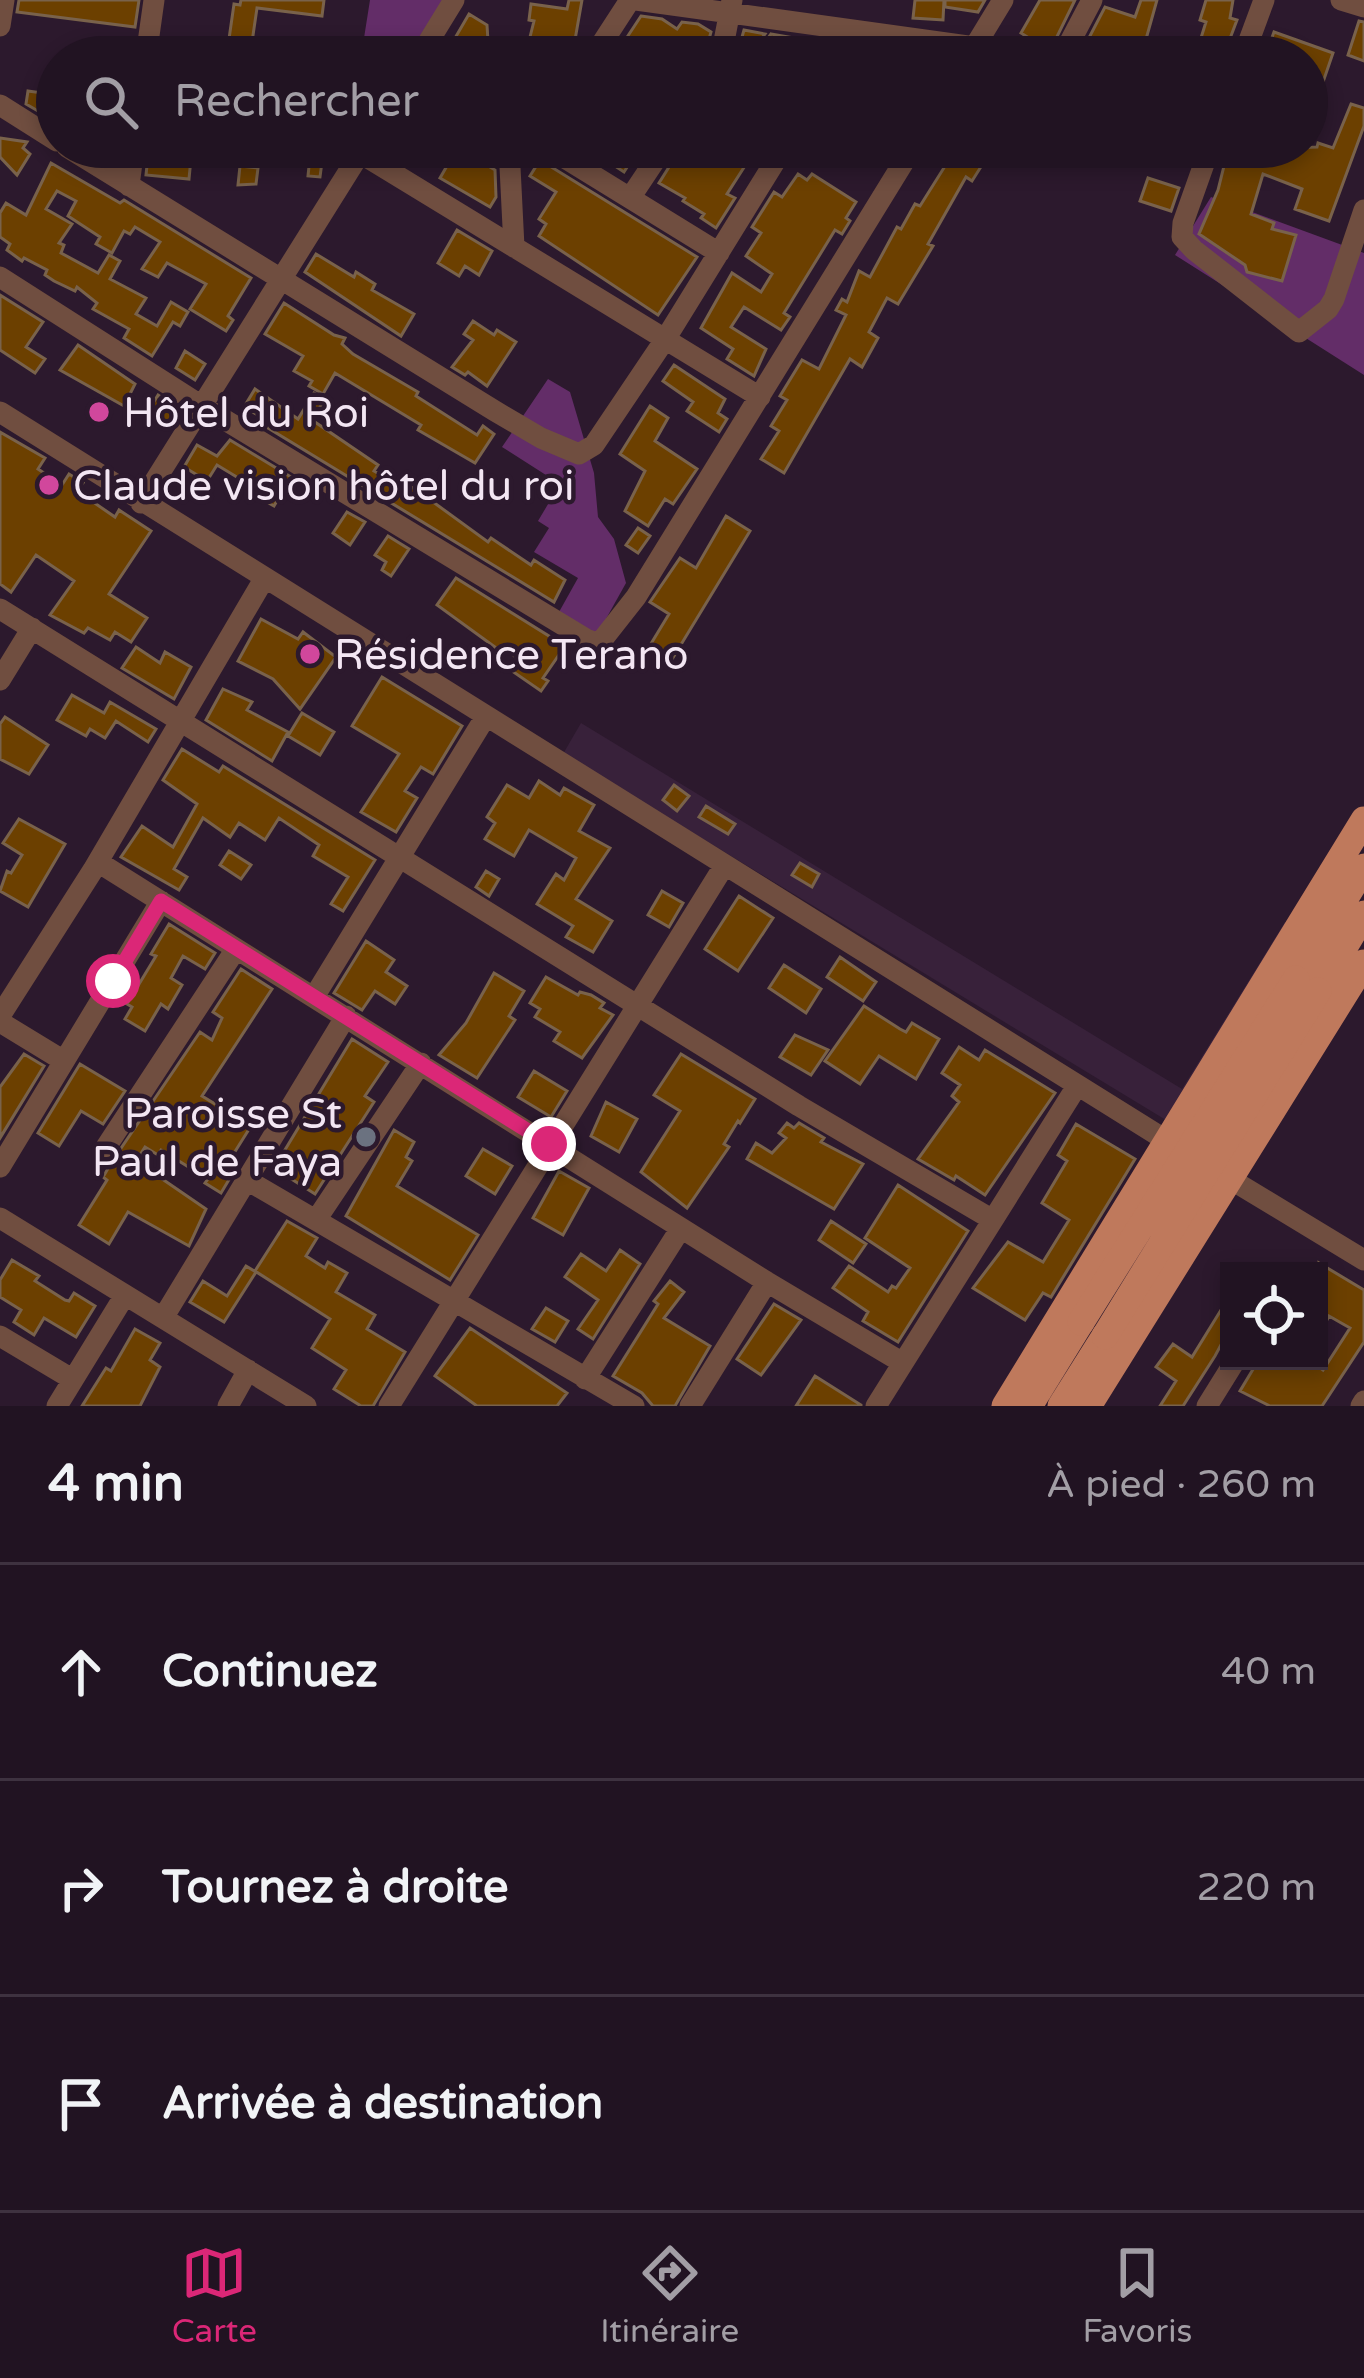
<!DOCTYPE html>
<html lang="fr">
<meta charset="utf-8">
<style>
:root{--surface:#211322;--page:#291c2a;--text:#f1f3f6;--muted:#a29ea5;--line:#3e3240;--accent:#db2777}
body{margin:0;font-family:"Varela Round",sans-serif;background:var(--page);color:var(--text)}
.controls{position:absolute;right:36px;bottom:36px;display:grid;overflow:hidden;border-radius:0px;box-shadow:0 6px 18px #0003}
.controls button{width:108px;height:108px;display:grid;place-items:center;padding:0;border:0;border-bottom:3px solid var(--line);background:var(--surface);color:var(--text);font:60px sans-serif}
.stop{position:absolute;width:36px;height:36px;margin:-27px;border:9px solid #db2777;border-radius:50%;background:#fff}
.stop.end{background:#db2777;border-color:#fff;box-shadow:0 3px 12px #0008}
.list{margin:0;padding:0;list-style:none}
h2{display:flex;justify-content:space-between;align-items:center;height:156px;margin:0;padding:0 48px;font-size:51px}
h2 small{font-size:39px;font-weight:400;color:var(--muted)}
.list li{display:grid;grid-template-columns:78px 1fr auto;gap:36px;align-items:center;box-sizing:border-box;height:216px;padding:0 48px;border-top:3px solid var(--line)}
.list b{display:block;font-size:45px;white-space:nowrap}
.list em{font-size:39px;font-style:normal;color:var(--muted)}
.icon{flex:none;width:66px;height:66px;fill:none;stroke:currentColor;stroke-width:2;stroke-linecap:round;stroke-linejoin:round}
.map{position:relative;flex:none;width:1364px;height:1406px;overflow:hidden}
.search{position:absolute;background:var(--surface);box-shadow:0 6px 18px #0003;left:36px;right:36px;top:36px;height:132px;display:flex;align-items:center;gap:30px;box-sizing:border-box;padding:0 42px;border-radius:66px;color:var(--muted);font-size:45px}
.sheet{height:804px;background:var(--surface)}
nav{display:flex;justify-content:space-around;align-items:center;box-sizing:border-box;height:168px;border-top:3px solid var(--line);background:var(--surface);font-size:33px;color:var(--muted)}
nav a{display:grid;justify-items:center;gap:6px}
nav .on{color:var(--accent)}
.map>svg:first-child{display:block}
.built{fill:#38213a}
.green{fill:#632d68}
.building{fill:#6c4000;stroke:#79624b;stroke-width:3}
.lines{fill:none;stroke-linecap:round;stroke-linejoin:round}
.minor{stroke:#704e40;stroke-width:21}
.major{stroke:#bf795c;stroke-width:27}
.major-bridge{stroke:#bf795c;stroke-width:27}
.route{stroke:#db2777;stroke-width:15}
.hotel-dot{fill:#d1479c;stroke:#2c192d;stroke-width:4.5}
.worship-dot{fill:#6b7280;stroke:#2c192d;stroke-width:4.5}
.labels{text-anchor:middle;stroke-width:9;stroke-linejoin:round;paint-order:stroke}
.poi-label{font-size:42px;fill:#f3e6f3;stroke:#2c192d;text-anchor:start}
</style>
<div class="map">
<svg width="1364" height="1406" viewBox="0 0 1364 1406">
<rect width="100%" height="100%" fill="#2c192d"/>
<!-- built -->
<path class="built" d="M581 723 1182 1089 1285 922 1310 937 1189 1134 563 754Z"/>
<!-- green -->
<path class="green" d="M370 0H443L407 57H361Z
M1211 197 1364 253V375L1175 255Z
M548 379 570 392 594 473 598 517 614 539 626 583 597 635 559 612 578 578 534 552 549 528 538 521 560 484 502 447Z"/>
<!-- building -->
<path class="building" d="M19 0H139L135 27 17 12Z
M241 0H324L322 16 257 8 251 49 228 46 234 4 240 5Z
M569 0H582L572 57 527 49 534 21 529 20 531 4 567 9Z
M915 0H944L943 20 913 18Z
M945 0H985L978 12 945 7Z
M1040 0H1075L1047 57 1033 50 1037 43 1021 33Z
M1141 0H1157L1141 57H1079L1105 7 1135 17Z
M1206 0H1233L1230 18 1237 20 1223 57H1195L1206 22 1200 20Z
M469 14 487 25 488 41 477 57H444Z
M641 16 662 19 677 29 682 22 698 24 711 32 708 43 699 57H614Z
M1359 21 1364 22V61L1348 55Z
M744 30 765 34 748 57 738 51Z
M1274 32 1333 53 1320 91 1307 87V57H1265Z
M771 34 794 38 826 42 817 57H781L763 45Z
M28 91 57 95V122L26 104Z
M1351 104 1364 108V126L1329 221 1295 209 1302 189 1263 174 1251 214 1274 223 1272 229 1296 235 1282 281 1247 272 1245 265 1199 234 1218 190 1228 150 1317 147 1318 143 1333 148Z
M0 138 27 142 23 148 30 154 17 175 0 157Z
M149 147 192 148 189 179 146 175Z
M311 147H324L320 177 308 176Z
M382 147H422L412 165Z
M586 147H640L624 172Z
M687 147H711L727 158 734 147H757L727 194 735 198 716 228 701 218 704 214 683 201 685 198 659 183 676 156 680 158Z
M944 147H978L989 154 972 181 966 177 928 244 933 246 898 304 887 298 869 332 878 338 862 367 850 359 784 473 761 459 779 431 771 426 787 400 780 396 802 360 819 369 846 315 836 310 842 299 847 302 859 271 870 277 897 227 901 229 915 204 920 206 947 163 938 157Z
M463 151 495 170 496 197 490 207 440 178 451 159 456 163Z
M540 160 697 257 658 315 539 236 546 224 539 219 556 192 530 176Z
M51 163 120 203 124 200 251 278 228 316 233 320 226 331 190 309 206 284 167 263 158 277 142 269 160 242 135 227 130 234 124 231 112 253 96 244 100 237 68 216 76 201 57 191 46 209 72 224 59 243 64 245 61 253 98 273 109 255 120 261 110 279 146 298 136 314 157 326 171 302 188 312 180 326 173 322 152 356 124 338 129 329 93 309 97 303 77 287 75 291 54 281 45 275 47 270 24 258 22 261 7 250 10 244 0 237V213L6 203 26 215Z
M240 166 258 168 256 184 238 185Z
M798 174 807 180 812 174 856 202 846 218 850 221 842 234 835 230 784 313 790 317 781 330 744 307 731 327 766 349 754 376 727 359 733 349 701 328 732 273 761 292 772 274 746 256 761 233 752 227 774 192 782 197Z
M1148 178 1179 188 1171 211 1140 201Z
M457 230 492 251 479 275 465 266 459 276 438 263Z
M316 254 354 277 356 272 375 284 372 290 414 314 401 336 305 272Z
M0 295 43 322 26 347 45 359 35 373 0 350Z
M284 303 334 335 345 338 342 344 353 354 418 392 416 396 477 435 483 426 494 434 475 463 418 430 421 425 335 373 323 394 309 386 312 381 294 371 303 356 265 334Z
M473 321 494 335 497 330 516 342 487 386 468 372 465 375 452 367 473 340 464 334Z
M78 345 135 384 124 406 60 370Z
M185 351 205 364 195 380 176 368Z
M674 365 725 399 718 413 727 419 719 432 687 411 693 402 663 381Z
M255 389 298 419 314 393 325 399 312 420 378 465 374 471 404 488 406 484 418 491 488 542 491 538 531 565 534 560 565 580 554 602 268 428 271 423 244 407Z
M158 395 179 409 168 429 145 416Z
M650 406 668 418 655 441 697 469 673 504 665 499 648 526 625 511 645 471 620 454Z
M0 432 45 458 38 469 62 485 69 474 83 483 77 491 115 517 119 510 151 531 109 594 147 618 131 642 115 632 110 640 88 628 84 633 50 615 74 581 36 555 11 592 0 584Z
M230 440 291 477 274 506 247 491 250 485 217 465 207 481 184 467 197 445 217 456Z
M347 512 365 522 350 545 333 533Z
M726 516 750 531 671 661 649 647 669 614 650 602 680 558 696 568Z
M638 528 650 536 638 553 626 545Z
M388 536 409 549 391 576 382 570 386 562 375 555Z
M456 578 565 646 543 678 548 681 541 691 512 671 520 660 502 647 499 650 437 605Z
M261 619 298 639 303 632 336 657 300 709 273 679 238 661Z
M136 647 160 663 165 652 191 667 174 699 122 668Z
M382 677 462 726 433 774 421 767 405 791 417 798 396 832 361 812 399 754 352 726Z
M223 689 252 702 247 710 288 732 272 761 206 720Z
M72 695 104 713 110 702 156 729 148 742 116 721 105 738 90 729 86 736 57 720Z
M302 713 334 732 320 755 288 736Z
M5 717 48 745 29 774 0 759V724Z
M182 749 219 772 223 766 375 860 343 911 331 904 348 877 313 856 319 845 279 818 265 840 239 823 230 837 203 818 174 869 187 877 179 890 121 857 142 826 173 847 197 804 163 780Z
M539 781 560 795 564 788 594 805 579 831 610 848 576 899 612 921 593 952 566 937 573 926 537 904 556 874 564 880 576 858 529 830 514 856 485 839 495 823 487 817 507 785 529 798Z
M674 785 689 796 677 811 663 800Z
M706 806 735 824 728 834 699 817Z
M19 819 65 844 28 907 0 891 7 871 11 873 22 855 3 843Z
M229 851 251 865 241 879 220 865Z
M800 863 819 874 812 887 792 875Z
M486 871 499 879 489 896 476 887Z
M662 891 683 903 669 927 648 915Z
M739 896 773 918 738 971 705 949Z
M169 924 215 953 205 969 183 956 171 978 182 985 168 1009 161 1004 145 1031 125 1019 132 1007 127 1004 156 956 151 954Z
M366 941 394 960 386 972 407 986 395 1004 375 991 362 1010 334 993Z
M840 957 876 982 863 1001 827 977Z
M784 965 821 989 806 1013 769 988Z
M241 969 272 989 202 1096 251 1126 231 1158 239 1163 221 1193 205 1183 208 1179 161 1150 158 1155 145 1147 136 1161 206 1209 189 1246 128 1212 109 1244 79 1225 107 1180 103 1177 113 1160 200 1032 212 1040 222 1018 213 1012Z
M494 973 524 991 509 1016 515 1020 477 1078 439 1055 466 1023Z
M546 977 578 995 580 992 591 995 604 1003 600 1008 613 1015 582 1058 554 1041 560 1032 535 1017 540 1009 530 1003Z
M864 1006 900 1029 906 1032 912 1023 939 1039 916 1079 879 1056 860 1084 825 1061Z
M795 1035 828 1050 811 1075 780 1057Z
M352 1039 388 1062 365 1096 374 1102 315 1194 274 1168Z
M959 1047 979 1060 985 1050 1055 1093 985 1195 956 1176 954 1180 918 1159 959 1102 952 1096 960 1085 942 1073Z
M24 1054 44 1066 0 1138V1087Z
M681 1054 755 1099 740 1123 738 1121 724 1144 729 1147 687 1208 641 1172 680 1111 654 1095Z
M80 1064 125 1091 103 1124 81 1111 59 1146 38 1133Z
M534 1071 567 1091 551 1117 518 1097Z
M606 1102 637 1119 619 1152 591 1136Z
M787 1123 794 1128 799 1123 824 1138 821 1142 863 1164 834 1209 747 1159 756 1143 772 1153 786 1138 779 1133Z
M1076 1124 1135 1159 1051 1297 1043 1293 1025 1320 973 1288 1008 1242 1043 1262 1069 1220 1042 1203 1067 1161 1058 1155Z
M394 1130 414 1142 406 1157 412 1161 397 1186 478 1235 450 1280 346 1216Z
M483 1149 512 1166 495 1194 466 1176Z
M559 1171 589 1188 563 1235 533 1218Z
M898 1185 968 1231 898 1342 863 1321 868 1312 833 1288 849 1266 888 1292 892 1286 896 1288 910 1268 865 1238Z
M287 1221 317 1238 306 1256 325 1268 328 1262 347 1273 336 1292 375 1315 367 1329 405 1352 373 1406H361L334 1389 346 1370 312 1348 330 1319 255 1271Z
M831 1221 866 1244 853 1263 819 1240Z
M620 1250 640 1264 593 1339 578 1329 598 1300 565 1277 581 1254 606 1271Z
M12 1260 39 1276 35 1281 65 1300 69 1301 74 1293 95 1306 76 1337 44 1318 34 1335 14 1322 21 1310 0 1297V1280Z
M1319 1263 1364 1290V1342L1322 1406H1270L1240 1391 1258 1361H1311L1323 1370 1350 1328 1329 1316 1319 1335Z
M246 1266 256 1272 224 1322 190 1302 203 1281 227 1296Z
M670 1281 684 1292 664 1318 710 1346 675 1406H653L642 1393 613 1376 658 1304 654 1301Z
M1229 1297V1330L1215 1356 1183 1406H1160L1176 1381 1156 1367 1173 1344 1192 1357Z
M774 1304 801 1320 761 1375 737 1359Z
M546 1308 568 1321 555 1342 532 1329Z
M470 1328 567 1393 557 1406H477L435 1376Z
M135 1329 160 1343 150 1360 160 1367 140 1406H82L106 1368 111 1371Z
M815 1376 861 1405V1406H796Z"/>
<g class="lines">
<!-- minor -->
<path class="minor" d="M636 0 975 47
M1341 0 1364 7
M0 26 4 0
M969 56 1003 0
M146 57 154 0
M419 57 454 0
M593 57 630 0
M721 57 732 0
M839 57 855 31
M1062 57 1092 0
M1243 57 1264 0
M0 105 57 141
M67 147 495 411 541 438 579 454 594 445 666 338 784 147
M214 147 284 157
M509 147 514 247
M547 147 719 253
M1210 147 1183 223 1182 237 1194 250 1299 332 1328 309 1334 299 1364 210
M360 153 760 397
M129 186 134 147
M630 198 664 147
M0 277 202 406 586 639 599 644 636 597 913 147
M0 412 1180 1149
M141 503 364 147
M0 609 799 1106 993 1220
M0 680 32 628
M98 862 767 1282 903 1363
M314 997 486 716
M0 1016 93 870 264 579
M0 1022 64 1061
M106 1147 236 949
M0 1167 161 901
M1217 1171 1364 1260
M247 1180 634 1406
M0 1218 306 1406
M316 1220 421 1063
M163 1318 346 1016
M0 1336 72 1379
M585 1379 681 1228
M57 1406 125 1295
M228 1406 248 1370
M389 1406 724 866
M690 1406 767 1282
M876 1406 1077 1086
M1207 1406 1235 1361
M1361 1406 1364 1401"/>
<!-- major -->
<path class="major" d="M1296 979 1364 867
M1318 991 1364 914
M1005 1406 1364 820
M1029 1406 1081 1322
M1061 1406 1105 1336
M1088 1406 1364 963"/>
<!-- major-bridge -->
<path class="major-bridge" d="M1081 1322 1296 979
M1105 1336 1318 991"/>
</g>
<g class="lines">
<!-- route -->
<path class="route" d="M113 981 161 901 549 1144"/>
</g>
<!-- markers -->
<g class="hotel-dot">
<circle cx="99" cy="412" r="12"/>
<circle cx="49" cy="485" r="12"/>
<circle cx="310" cy="654" r="12"/>
</g>
<circle class="worship-dot" cx="366" cy="1137" r="12"/>
<g class="labels">
<!-- poi labels -->
<g class="poi-label">
<text x="123" y="427">Hôtel du Roi</text>
<text x="73" y="500">Claude vision hôtel du roi</text>
<text x="334" y="669">Résidence Terano</text>
<text x="342" y="1128" text-anchor="end">Paroisse St<tspan x="342" dy="48">Paul de Faya</tspan></text>
</g>
</g>
</svg>
<div class="controls">
<button><svg class="icon" aria-label="locate" viewBox="0 0 24 24"><circle cx="12" cy="12" r="6"/><path d="M12 2v4M12 18v4M2 12h4M18 12h4"/></svg></button>
</div>
<div class="stop" style="left:113px;top:981px"></div>
<div class="stop end" style="left:549px;top:1144px"></div>
<div class="search"><svg class="icon" aria-label="search" viewBox="0 0 24 24"><circle cx="10" cy="10" r="6"/><path d="M15 15l6 6"/></svg>Rechercher</div>
</div>
<section class="sheet">
<h2>4 min<small>À pied · 260 m</small></h2>
<ul class="list">
<li><svg class="icon" aria-label="ahead" viewBox="0 0 24 24"><path d="M12 20V5M6 11l6-6 6 6"/></svg><div><b>Continuez</b></div><em>40 m</em></li>
<li><svg class="icon" aria-label="right" viewBox="0 0 24 24"><path d="M7 20v-9h11M14 6l5 5-5 5"/></svg><div><b>Tournez à droite</b></div><em>220 m</em></li>
<li><svg class="icon" aria-label="arrive" viewBox="0 0 24 24"><path d="M6 21V4h12l-3 4 3 4H6"/></svg><div><b>Arrivée à destination</b></div></li>
</ul>
</section>
<nav>
<a class="on"><svg class="icon" aria-label="map" viewBox="0 0 24 24"><path d="M3 6l6-2 6 2 6-2v14l-6 2-6-2-6 2zM9 4v14M15 6v14"/></svg>Carte</a>
<a><svg class="icon" aria-label="directions" viewBox="0 0 24 24"><path d="M12 3l9 9-9 9-9-9zM9 14v-3h6M13 9l2 2-2 2"/></svg>Itinéraire</a>
<a><svg class="icon" aria-label="saved" viewBox="0 0 24 24"><path d="M7 4h10v16l-5-4-5 4z"/></svg>Favoris</a>
</nav>
